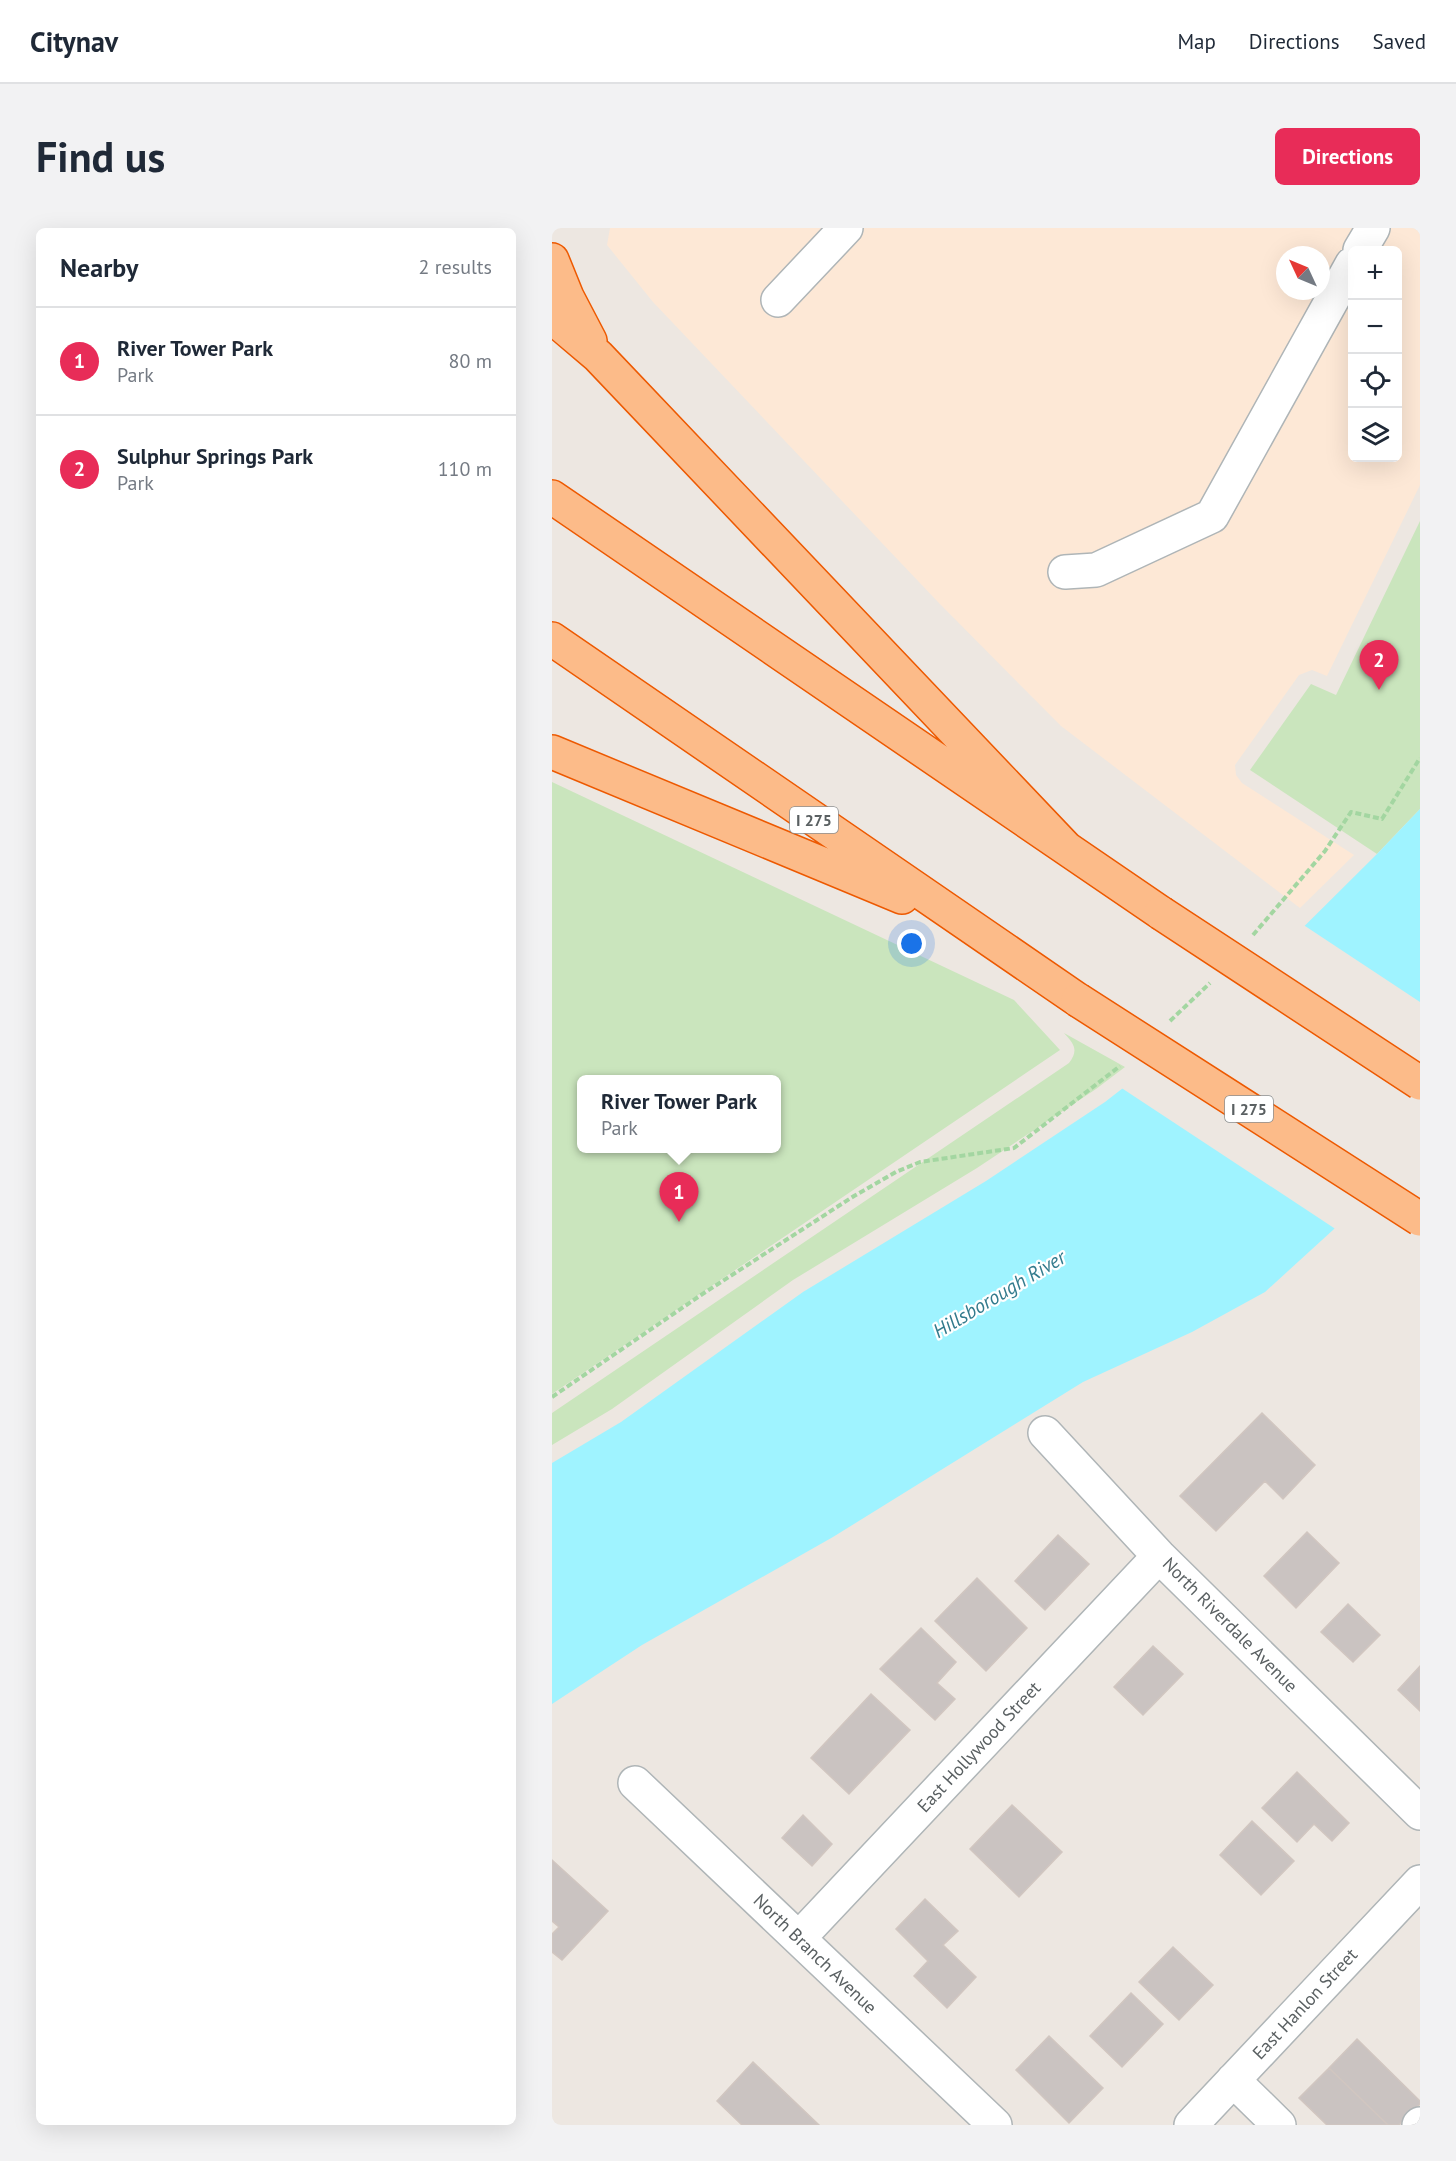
<!DOCTYPE html>
<meta charset="utf-8">
<style>
:root{--surface:#fff;--page:#f2f2f3;--text:#1f2937;--muted:#747a83;--line:#e0e1e3;--accent:#e82c58}
body{margin:0;font-family:"PT Sans",sans-serif;background:var(--page);color:var(--text)}
.controls{position:absolute;right:18px;top:18px;display:grid;overflow:hidden;border-radius:9px;box-shadow:0 6px 24px #0002}
.controls button{width:54px;height:54px;display:grid;place-items:center;padding:0;border:0;border-bottom:2px solid var(--line);background:var(--surface);color:var(--text);font:30px sans-serif}
.compass{position:absolute;left:724px;top:18px;width:54px;height:54px;border-radius:50%;background:var(--surface);box-shadow:0 6px 24px #0002;rotate:314deg}
.you{position:absolute;left:360px;top:716px;width:21px;height:21px;margin:-15px;border:4px solid #fff;border-radius:50%;background:#1a73e8;box-shadow:0 0 0 9px #1a73e833}
.badge{display:grid;place-items:center;width:39px;height:39px;border-radius:50%;background:var(--accent);color:#fff;font-size:20px;font-weight:700}
.pin{position:absolute;translate:-50% -50px;filter:drop-shadow(0 2px 3px #0008)}
.pin::after{content:'';position:absolute;top:32px;width:21px;height:18px;background:inherit;clip-path:polygon(0 0,100% 0,50% 100%)}
.popup{position:absolute;left:25px;top:847px;width:204px;height:78px;box-sizing:border-box;display:grid;place-content:center;border-radius:9px;background:var(--surface);filter:drop-shadow(0 2px 4px #0005);font-size:20px;white-space:nowrap;color:var(--muted)}
.popup b{font-size:22px;color:var(--text)}
.popup::after{content:'';position:absolute;left:50%;top:100%;margin-left:-12px;border:12px solid transparent;border-top-color:var(--surface)}
.list{margin:0;padding:0;list-style:none}
h2{display:flex;justify-content:space-between;align-items:center;height:78px;margin:0;padding:0 24px;font-size:26px}
h2 small{font-size:20px;font-weight:400;color:var(--muted)}
.list li{display:grid;grid-template-columns:39px 1fr auto;gap:18px;align-items:center;box-sizing:border-box;height:108px;padding:0 24px;border-top:2px solid var(--line)}
.list b{display:block;font-size:22px;white-space:nowrap}
.list p{margin:0;font-size:20px;white-space:nowrap;color:var(--muted)}
.list em{font-size:20px;font-style:normal;color:var(--muted)}
.icon{flex:none;width:33px;height:33px;fill:none;stroke:currentColor;stroke-width:2;stroke-linecap:round;stroke-linejoin:round}
.map{position:relative;flex:none;width:868px;height:1897px;overflow:hidden;border-radius:9px}
header{display:flex;align-items:center;gap:36px;box-sizing:border-box;height:84px;padding:0 30px;background:var(--surface);border-bottom:2px solid var(--line)}
header strong{font-size:28px}
nav{display:flex;gap:33px;margin-inline-start:auto;font-size:21px}
.intro{display:flex;align-items:center;justify-content:space-between;box-sizing:border-box;height:144px;padding:0 36px}
h1{margin:0;font-size:42px}
.button{padding:15px 27px;border-radius:9px;background:var(--accent);color:#fff;font-size:21px;font-weight:700}
main{display:flex;gap:36px;padding:0 36px}
aside{flex:1;background:var(--surface);border-radius:9px;box-shadow:0 6px 24px #0002}
.map>svg:first-child{display:block}
.commercial{fill:#fde8d6;fill-rule:evenodd}
.green{fill:#cae5bd;fill-rule:evenodd}
.water{fill:#9ff3ff}
.pier{fill:#ede7e1}
.building{fill:#cac3c1;stroke:#d1c6c0;stroke-width:1.5}
.lines{fill:none;stroke-linecap:round;stroke-linejoin:round}
.minor-casing{stroke:#afb5b7;stroke-width:36}
.highway-casing{stroke:#ed5901;stroke-width:36}
.path{stroke:#a3d6a1;stroke-width:4;stroke-dasharray:6 3;stroke-linecap:butt}
.minor{stroke:#fff;stroke-width:33}
.highway{stroke:#fcbb89;stroke-width:33}
.highway-bridge-casing{stroke:#ed5901;stroke-width:36;stroke-linecap:butt}
.highway-bridge{stroke:#fcbb89;stroke-width:33}
.labels{text-anchor:middle;stroke-width:4.5;stroke-linejoin:round;paint-order:stroke}
.shield{fill:#fff;stroke:#8c9091;stroke-width:1.5}
.shield-label{font-size:16px;font-weight:bold;fill:#5a6062}
.street-label{font-size:18px;fill:#5a6062;stroke:#fff}
.water-label{font-size:20px;font-style:italic;fill:#337b8d;stroke:#fff}
</style>
<header>
<strong>Citynav</strong>
<nav><a>Map</a><a>Directions</a><a>Saved</a></nav>
</header>
<div class="intro"><h1>Find us</h1><a class="button">Directions</a></div>
<main>
<aside>
<h2>Nearby<small>2 results</small></h2>
<ul class="list">
<li><span class="badge">1</span><div><b>River Tower Park</b><p>Park</p></div><em>80 m</em></li>
<li><span class="badge">2</span><div><b>Sulphur Springs Park</b><p>Park</p></div><em>110 m</em></li>
</ul>
</aside>
<div class="map">
<svg width="868" height="1897" viewBox="0 0 868 1897">
<rect width="100%" height="100%" fill="#ede7e1"/>
<!-- commercial -->
<path class="commercial" d="M58 0H868V257L775 448 760 442 747 447 683 537 684 547 690 555 802 627 748 680 509 498 386 374 101 74 55 17ZM800 22H846V230H800ZM733 27H769V63H733Z"/>
<!-- green -->
<path class="green" d="M868 293V581L825 626 698 542 759 456 784 467Z
M0 554 462 772 508 822 0 1166ZM30 852H225V920H30Z
M512 805 573 839 544 861 425 940 241 1052 60 1181 0 1217V1185L517 835C527 822 522 816 512 805Z"/>
<!-- water -->
<path class="water" d="M868 581V915L781 1002 713 1064 640 1104 531 1154 281 1309 90 1417 0 1476V1235L69 1194 251 1064 434 953 553 874 656 794 825 626Z"/>
<!-- pier -->
<path class="pier" d="M750 696 868 774V919L785 1002 568 859 654 792Z"/>
<!-- building -->
<path class="building" d="M710 1185 763 1237 731 1271 713 1253 664 1303 628 1268Z
M755 1304 787 1335 744 1380 712 1348Z
M506 1307 537 1336 493 1382 463 1353Z
M425 1350 475 1400 434 1443 383 1393Z
M796 1376 828 1407 801 1434 769 1404Z
M369 1400 404 1434 385 1455 403 1471 383 1492 328 1441Z
M601 1418 631 1446 591 1487 562 1459Z
M868 1438V1483L846 1462Z
M319 1466 358 1502 297 1566 259 1530Z
M745 1544 797 1595 780 1613 762 1596 745 1614 710 1580Z
M460 1577 510 1624 467 1669 418 1621Z
M251 1587 280 1616 260 1638 230 1610Z
M700 1593 742 1633 709 1667 668 1627Z
M0 1632 56 1683 10 1732 0 1724V1706L7 1699 0 1693Z
M373 1671 406 1703 391 1717 424 1749 395 1780 362 1748 376 1733 344 1701Z
M621 1719 661 1757 627 1792 587 1754Z
M579 1765 611 1796 570 1839 538 1808Z
M497 1808 551 1860 517 1895 464 1842Z
M805 1811 868 1873V1876L847 1897H836L777 1840Z
M201 1834 267 1897H190L165 1873Z
M777 1840 836 1897H775L747 1870Z"/>
<g class="lines">
<!-- minor casing -->
<g class="minor-casing">
<path id="minor" d="M808 22 821 0
M226 72 294 0
M513 344 544 342 660 288 800 36
M493 1205 607 1328 868 1585
M83 1555 443 1897
M247 1710 607 1328
M681 1852 727 1897
M639 1897 868 1654
M867 1897 868 1896"/>
</g>
<!-- highway casing -->
<g class="highway-casing">
<path id="highway" d="M0 32 15 69 38 113
M0 89 46 128 514 620
M0 269 609 685
M0 411 526 772
M0 524 350 669"/>
</g>
<!-- path -->
<path class="path" d="M701 707 773 623 799 584 830 591 868 530
M618 793 658 755
M0 1169 149 1067 302 968 344 944 368 934 462 920 568 838"/>
<!-- minor -->
<use href="#minor" class="minor"/>
<!-- highway -->
<use href="#highway" class="highway"/>
<!-- highway-bridge casing -->
<g class="highway-bridge-casing">
<path id="highway-bridge" d="M609 685 868 855
M526 772 868 991"/>
</g>
<!-- highway-bridge -->
<use href="#highway-bridge" class="highway-bridge"/>
</g>
<g class="labels">
<!-- shield labels -->
<g class="shield">
<rect x="238" y="579" width="48" height="26" rx="4.5"/>
<rect x="673" y="868" width="48" height="26" rx="4.5"/>
</g>
<g class="shield-label">
<text x="262" y="598">I 275</text>
<text x="697" y="887">I 275</text>
</g>
<!-- street labels -->
<g class="street-label">
<text transform="translate(678 1397) rotate(45)" y="6">North Riverdale Avenue</text>
<text transform="translate(427 1519) rotate(-47)" y="6">East Hollywood Street</text>
<text transform="translate(263 1726) rotate(44)" y="6">North Branch Avenue</text>
<text transform="translate(753 1776) rotate(-47)" y="6">East Hanlon Street</text>
</g>
<!-- water labels -->
<g class="water-label">
<text transform="translate(447 1066) rotate(-31)" y="7">Hillsborough River</text>
</g>
</g>
</svg>
<div class="controls">
<button>+</button>
<button>−</button>
<button><svg class="icon" aria-label="locate" viewBox="0 0 24 24"><circle cx="12" cy="12" r="6"/><path d="M12 2v4M12 18v4M2 12h4M18 12h4"/></svg></button>
<button><svg class="icon" aria-label="layers" viewBox="0 0 24 24"><path d="M12 4l9 5-9 5-9-5zM3 14l9 5 9-5"/></svg></button>
</div>
<svg class="compass" viewBox="-18 -18 36 36"><path d="M0-13l5 13h-10z" fill="#e53935"/><path d="M0 13l5-13h-10z" fill="#747a83"/></svg>
<div class="you"></div>
<div class="pin badge" style="left:127px;top:994px">1</div>
<div class="popup"><b>River Tower Park</b>Park</div>
<div class="pin badge" style="left:827px;top:462px">2</div>
</div>
</main>
